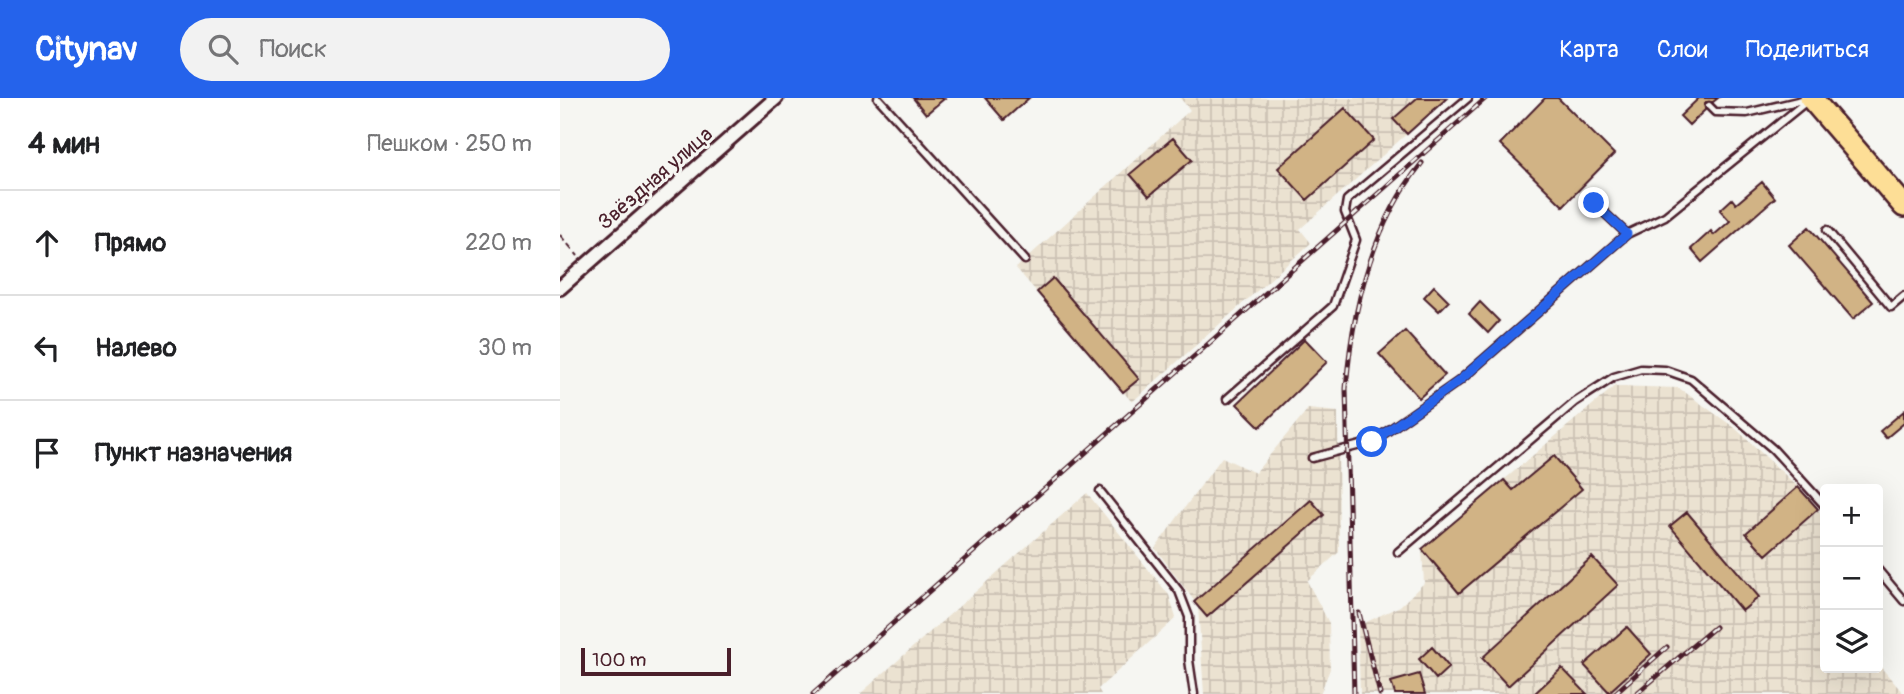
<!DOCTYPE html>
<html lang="ru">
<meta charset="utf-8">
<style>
:root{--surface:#fff;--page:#f2f2f2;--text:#202124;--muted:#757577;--line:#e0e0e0;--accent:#2563eb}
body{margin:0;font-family:Pangolin,sans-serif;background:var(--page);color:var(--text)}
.controls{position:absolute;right:21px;bottom:21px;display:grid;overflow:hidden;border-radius:7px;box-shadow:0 7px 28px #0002}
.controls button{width:63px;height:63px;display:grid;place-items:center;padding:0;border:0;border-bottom:2px solid var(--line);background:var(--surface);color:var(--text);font:35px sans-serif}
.scale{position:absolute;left:21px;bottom:18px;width:150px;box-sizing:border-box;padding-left:7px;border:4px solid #4a1f2b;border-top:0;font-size:19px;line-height:24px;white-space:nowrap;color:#4a1f2b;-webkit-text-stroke:5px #f6f6f2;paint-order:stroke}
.stop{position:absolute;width:21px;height:21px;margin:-16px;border:5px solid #2563eb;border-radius:50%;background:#fff}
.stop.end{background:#2563eb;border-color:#fff;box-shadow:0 2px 7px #0008}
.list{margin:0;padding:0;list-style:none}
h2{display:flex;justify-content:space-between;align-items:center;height:91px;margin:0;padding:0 28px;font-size:30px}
h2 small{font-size:23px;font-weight:400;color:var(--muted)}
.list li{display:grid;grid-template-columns:46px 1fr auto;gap:21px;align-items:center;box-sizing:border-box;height:105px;padding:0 28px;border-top:2px solid var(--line)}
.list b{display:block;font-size:26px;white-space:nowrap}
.list em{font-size:23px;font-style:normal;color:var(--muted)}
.icon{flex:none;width:38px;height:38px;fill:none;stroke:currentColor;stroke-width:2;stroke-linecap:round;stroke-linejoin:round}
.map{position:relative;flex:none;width:1344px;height:596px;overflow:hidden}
header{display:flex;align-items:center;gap:42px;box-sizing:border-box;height:98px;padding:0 35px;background:var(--accent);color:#fff}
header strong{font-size:33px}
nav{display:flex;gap:38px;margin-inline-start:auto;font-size:24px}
.search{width:490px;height:63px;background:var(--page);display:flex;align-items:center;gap:18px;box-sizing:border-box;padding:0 24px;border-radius:38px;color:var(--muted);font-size:26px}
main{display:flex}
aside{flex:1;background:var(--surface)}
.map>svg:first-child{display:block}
.industrial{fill:url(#industrial-grid)}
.building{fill:#d1b385;stroke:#4a1f2b;stroke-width:2}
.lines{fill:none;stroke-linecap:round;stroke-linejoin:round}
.lane-casing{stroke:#4a1f2b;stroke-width:11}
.street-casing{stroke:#4a1f2b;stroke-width:18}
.highway-casing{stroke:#4a1f2b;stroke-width:26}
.path{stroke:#4a1f2b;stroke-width:2;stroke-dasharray:7 5;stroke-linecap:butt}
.lane{stroke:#f6f6f2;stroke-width:6}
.street{stroke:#f6f6f2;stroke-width:12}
.highway{stroke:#fdde96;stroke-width:21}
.rail-casing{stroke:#4a1f2b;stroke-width:5}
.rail{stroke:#f6f6f2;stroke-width:2.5;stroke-dasharray:8;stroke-linecap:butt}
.route{stroke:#2563eb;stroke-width:9}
.labels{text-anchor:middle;stroke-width:6;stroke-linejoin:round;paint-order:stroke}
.street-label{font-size:21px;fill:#4a1f2b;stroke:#f6f6f2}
</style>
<header>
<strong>Citynav</strong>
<div class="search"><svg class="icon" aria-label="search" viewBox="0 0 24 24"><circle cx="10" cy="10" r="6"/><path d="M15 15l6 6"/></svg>Поиск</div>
<nav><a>Карта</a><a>Слои</a><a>Поделиться</a></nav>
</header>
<main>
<aside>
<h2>4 мин<small>Пешком · 250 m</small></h2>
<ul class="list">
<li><svg class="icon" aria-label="ahead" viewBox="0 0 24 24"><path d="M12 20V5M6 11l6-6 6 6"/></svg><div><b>Прямо</b></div><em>220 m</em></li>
<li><svg class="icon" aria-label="left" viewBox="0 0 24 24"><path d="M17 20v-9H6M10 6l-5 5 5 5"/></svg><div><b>Налево</b></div><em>30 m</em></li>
<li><svg class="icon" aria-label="arrive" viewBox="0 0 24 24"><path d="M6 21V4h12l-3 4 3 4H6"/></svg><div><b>Пункт назначения</b></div></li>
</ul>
</aside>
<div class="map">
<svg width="1344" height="596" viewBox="0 0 1344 596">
<defs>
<pattern id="industrial-grid" width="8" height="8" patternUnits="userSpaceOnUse" patternTransform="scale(1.75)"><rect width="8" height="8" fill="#ebe2d1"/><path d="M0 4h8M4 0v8" fill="none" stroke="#cbc1b4"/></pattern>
</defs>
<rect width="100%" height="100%" fill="#f6f6f2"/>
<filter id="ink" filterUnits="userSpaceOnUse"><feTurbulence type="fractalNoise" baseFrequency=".0143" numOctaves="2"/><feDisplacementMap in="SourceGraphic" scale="14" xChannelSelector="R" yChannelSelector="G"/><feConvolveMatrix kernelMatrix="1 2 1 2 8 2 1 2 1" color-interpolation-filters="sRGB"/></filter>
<g filter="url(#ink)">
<!-- industrial -->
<path class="industrial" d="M620 0H887L740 131 751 145 572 304 456 170 630 12Z
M1055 288 1119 290 1175 330 1238 389 1265 420V570H1318V566L1344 596H800L798 528 840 508 864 485 862 451Z
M748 311 778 314 779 454 747 483 769 525 770 571 760 596H644L638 508 595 450 662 359 695 375Z
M527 395 609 497 616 520 538 591 541 596H300Z"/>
<!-- building -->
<path class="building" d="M353 0H385L366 16Z
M425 0H469L444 22Z
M857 0H887L847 36 833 21Z
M985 0H998L1054 56 1003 108 940 46Z
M1139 0H1158L1153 4H1146L1145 12 1129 27 1120 18Z
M785 10 814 42 747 102 718 70Z
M613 40 632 62 589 98 570 76Z
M1202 84 1215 100 1142 164 1131 151 1151 133 1154 137 1170 123 1160 112 1172 101 1176 106Z
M1249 129 1313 204 1293 221 1229 147Z
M493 180 579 281 563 294 477 194Z
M874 188 889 203 879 213 864 199Z
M920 204 939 223 928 235 909 216Z
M845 233 885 277 859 300 819 256Z
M745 241 767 264 700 329 677 306Z
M1344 313V325L1326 340 1320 333Z
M994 358 1022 391 899 495 862 451 944 382 953 392Z
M1238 389 1258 411 1206 457 1186 435Z
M751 402 764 417 647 519 634 504Z
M1127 414 1199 499 1182 513 1110 428Z
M1032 459 1058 487 948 588 922 560Z
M1067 529 1091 556 1049 594 1024 567Z
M872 549 889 569 876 581 859 561Z
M1002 570 1027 596H974Z
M859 576 865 596H835L831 584Z"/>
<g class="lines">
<!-- lane casing -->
<g class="lane-casing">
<path id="lane" d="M318 0 465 162
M1149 8 1155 14 1187 15 1246 1
M1034 105 1067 136
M1267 132 1331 209 1344 198
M667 301 773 208 796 142 785 114 787 102 908 0
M752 360 812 344 899 283 1067 136 1105 118 1247 3
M540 393 619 493 629 519V562L634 596
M838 454 1015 304 1054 279 1081 271 1105 272 1131 281 1213 351 1265 408
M1318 472 1344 503"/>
</g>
<!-- street casing -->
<g class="street-casing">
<path id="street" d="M0 190 216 0"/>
</g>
<!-- highway casing -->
<g class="highway-casing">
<path id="highway" d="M1251 0 1344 108"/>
</g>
<!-- path -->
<path class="path" d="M0 137 18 158"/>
<!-- lane -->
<use href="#lane" class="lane"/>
<!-- street -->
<use href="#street" class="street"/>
<!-- highway -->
<use href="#highway" class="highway"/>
<!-- rail casing -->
<g class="rail-casing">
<path id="rail" d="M799 515 820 596
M253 596 926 0
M794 596 786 291C792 213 812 127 862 65
M1054 596 1107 549
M1076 596 1155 529"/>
</g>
<!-- rail -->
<use href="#rail" class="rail"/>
</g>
</g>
<g class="lines" filter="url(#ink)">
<!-- route -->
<path class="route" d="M812 344 899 283 1067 136 1034 105"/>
</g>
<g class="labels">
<!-- street labels -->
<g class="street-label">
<text transform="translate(95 80) rotate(-41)" y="7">Звёздная улица</text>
</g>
</g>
</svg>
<div class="controls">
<button>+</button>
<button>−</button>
<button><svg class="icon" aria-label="layers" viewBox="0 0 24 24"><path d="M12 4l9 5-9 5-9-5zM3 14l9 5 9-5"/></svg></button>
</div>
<div class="scale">100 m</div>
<div class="stop" style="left:812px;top:344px"></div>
<div class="stop end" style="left:1034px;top:105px"></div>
</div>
</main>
